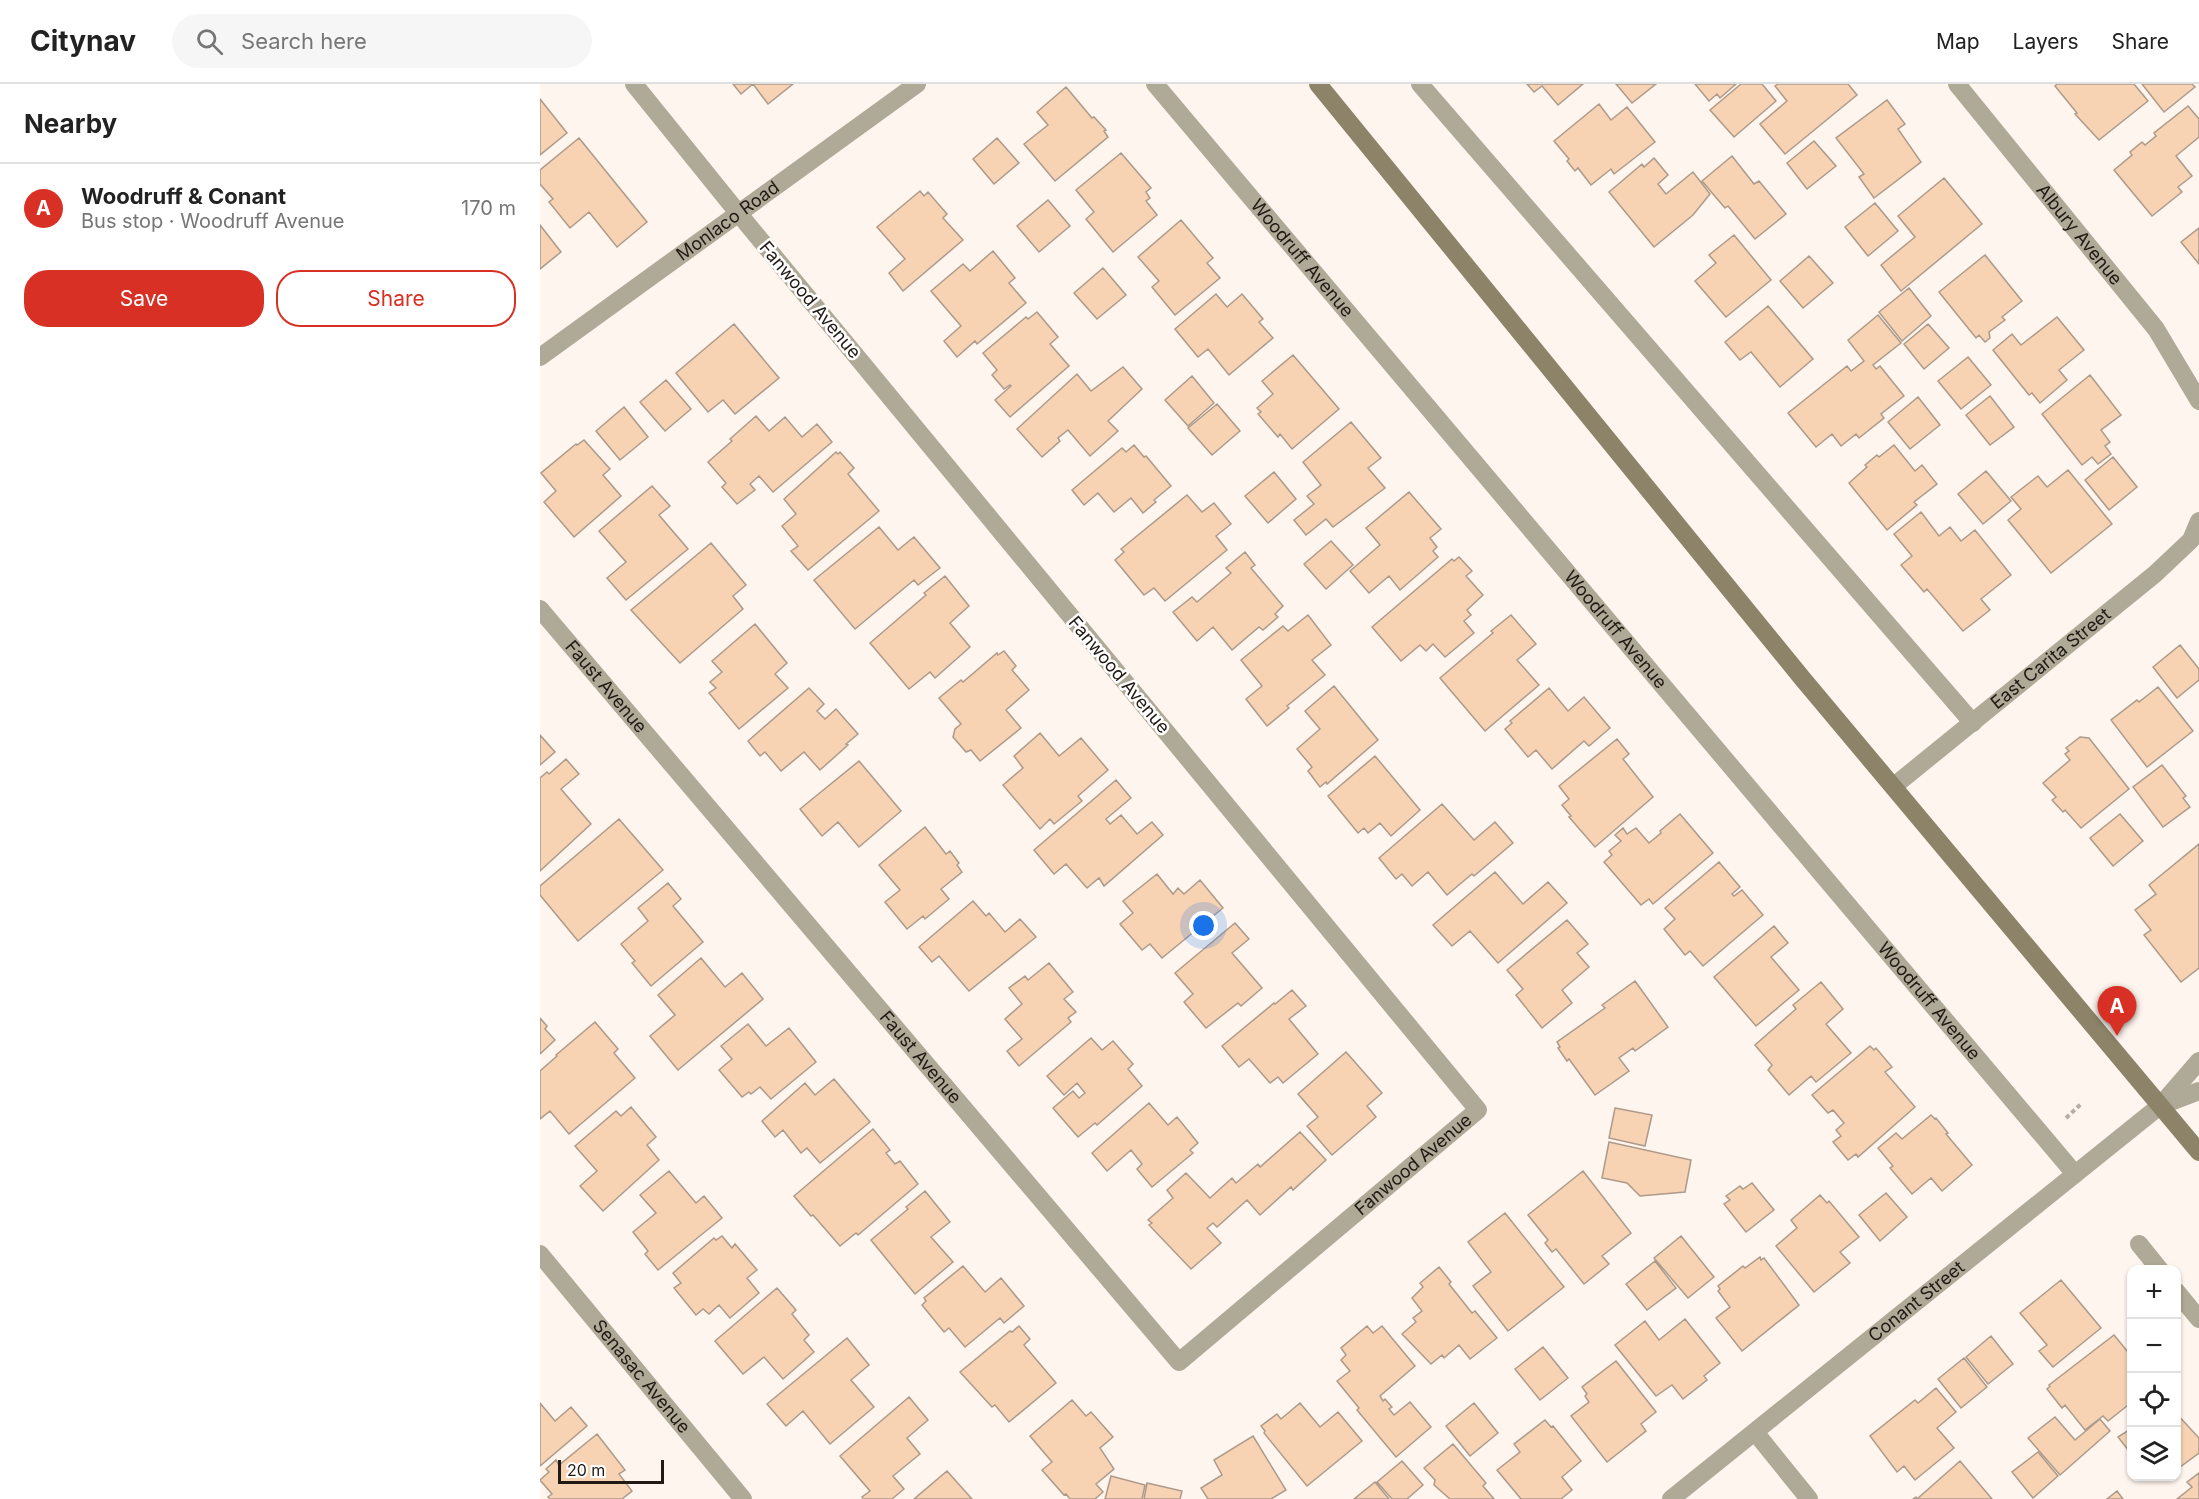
<!DOCTYPE html>
<meta charset="utf-8">
<style>
:root{--surface:#fff;--page:#f6f6f6;--text:#222;--muted:#767676;--line:#e0e0e0;--accent:#d93025}
body{margin:0;font-family:Inter,sans-serif;background:var(--page);color:var(--text)}
.controls{position:absolute;right:18px;bottom:18px;display:grid;overflow:hidden;border-radius:12px;box-shadow:0 2px 4px #0004}
.controls button{width:54px;height:54px;display:grid;place-items:center;padding:0;border:0;border-bottom:2px solid var(--line);background:var(--surface);color:var(--text);font:30px sans-serif}
.scale{position:absolute;left:18px;bottom:15px;width:106px;box-sizing:border-box;padding-left:6px;border:3px solid #211a14;border-top:0;font-size:16px;line-height:21px;white-space:nowrap;color:#211a14;-webkit-text-stroke:4px #fff;paint-order:stroke}
.you{position:absolute;left:664px;top:842px;width:21px;height:21px;margin:-15px;border:4px solid #fff;border-radius:50%;background:#1a73e8;box-shadow:0 0 0 9px #1a73e833}
.badge{display:grid;place-items:center;width:39px;height:39px;border-radius:50%;background:var(--accent);color:#fff;font-size:20px;font-weight:700}
.pin{position:absolute;translate:-50% -50px;filter:drop-shadow(0 2px 3px #0008)}
.pin::after{content:'';position:absolute;top:32px;width:21px;height:18px;background:inherit;clip-path:polygon(0 0,100% 0,50% 100%)}
.list{margin:0;padding:0;list-style:none}
h2{display:flex;justify-content:space-between;align-items:center;height:78px;margin:0;padding:0 24px;font-size:26px}
h2 small{font-size:20px;font-weight:400;color:var(--muted)}
.list li{display:grid;grid-template-columns:39px 1fr auto;gap:18px;align-items:center;box-sizing:border-box;height:90px;padding:0 24px;border-top:2px solid var(--line)}
.list b{display:block;font-size:22px;white-space:nowrap}
.list p{margin:0;font-size:20px;white-space:nowrap;color:var(--muted)}
.list em{font-size:20px;font-style:normal;color:var(--muted)}
.actions{display:flex;gap:12px;padding:18px 24px}
.actions a{flex:1;padding:14px 0;border:2px solid var(--accent);border-radius:24px;text-align:center;font-size:21px;color:var(--accent)}
.actions .main{background:var(--accent);color:#fff}
.icon{flex:none;width:33px;height:33px;fill:none;stroke:currentColor;stroke-width:2;stroke-linecap:round;stroke-linejoin:round}
.map{position:relative;flex:none;width:1659px;height:1415px;overflow:hidden}
header{display:flex;align-items:center;gap:36px;box-sizing:border-box;height:84px;padding:0 30px;background:var(--surface);border-bottom:2px solid var(--line)}
header strong{font-size:28px}
nav{display:flex;gap:33px;margin-inline-start:auto;font-size:21px}
.search{width:420px;height:54px;background:var(--page);display:flex;align-items:center;gap:15px;box-sizing:border-box;padding:0 21px;border-radius:33px;color:var(--muted);font-size:22px}
main{display:flex}
aside{flex:1;background:var(--surface)}
.map>svg:first-child{display:block}
.building{fill:#f7d2b3;stroke:#ad9a8a;stroke-width:1.5}
.lines{fill:none;stroke-linecap:round;stroke-linejoin:round}
.path{stroke:#b6aea7;stroke-width:4;stroke-dasharray:4.5 3;stroke-linecap:butt}
.service{stroke:#afa997;stroke-width:18}
.minor{stroke:#afa997;stroke-width:18}
.tertiary{stroke:#afa997;stroke-width:18}
.secondary{stroke:#8c8368;stroke-width:18}
.labels{text-anchor:middle;stroke-width:5;stroke-linejoin:round;paint-order:stroke}
.street-label{font-size:18px;fill:#211a14;stroke:#fff}
</style>
<header>
<strong>Citynav</strong>
<div class="search"><svg class="icon" aria-label="search" viewBox="0 0 24 24"><circle cx="10" cy="10" r="6"/><path d="M15 15l6 6"/></svg>Search here</div>
<nav><a>Map</a><a>Layers</a><a>Share</a></nav>
</header>
<main>
<aside>
<h2>Nearby<small></small></h2>
<ul class="list">
<li><span class="badge">A</span><div><b>Woodruff &amp; Conant</b><p>Bus stop · Woodruff Avenue</p></div><em>170 m</em></li>
</ul>
<div class="actions"><a class="main">Save</a><a>Share</a></div>
</aside>
<div class="map">
<svg width="1659" height="1415" viewBox="0 0 1659 1415">
<rect width="100%" height="100%" fill="#fef5ee"/>
<!-- building -->
<path class="building" d="M193 0H253L228 20 213 0 201 10Z
M987 0H1043L1018 21 1002 2 994 8Z
M1076 0H1116L1092 19Z
M1155 0H1196L1180 14 1177 10 1169 17Z
M1201 0H1222L1236 17 1194 53 1170 26Z
M1238 0H1308L1317 11 1245 70 1220 40 1247 17 1235 2Z
M1517 0H1594L1608 17 1559 56 1535 30 1537 29 1515 2Z
M1602 0H1652L1655 3 1624 28Z
M526 3 552 34 554 33 566 46 564 47 568 53 515 97 484 60 508 41 497 28Z
M0 15 27 49 0 71Z
M1347 16 1365 40 1358 45 1381 78 1334 114 1319 93 1324 90 1296 54Z
M1059 20 1071 36 1087 23 1115 58 1074 90 1071 85 1051 101 1038 84 1035 87 1027 77 1029 75 1014 57Z
M1648 22 1659 35V53L1636 72 1652 92 1638 103 1642 108 1612 132 1574 86 1592 71 1590 68 1602 58 1605 61 1616 52 1614 49Z
M39 54 107 138 77 163 49 128 30 144 9 118 13 115 0 100V86Z
M457 54 479 79 454 100 433 75Z
M1274 57 1296 82 1267 105 1247 79Z
M581 69 611 104 606 108 610 114 606 117 617 131 573 168 546 135 554 128 536 106Z
M1192 72 1214 100 1219 97 1246 130 1215 155 1188 122 1185 124 1162 97Z
M1114 74 1128 91 1118 100 1126 110 1153 88 1170 110 1153 131 1114 163 1069 108 1102 80 1104 83Z
M1404 94 1442 140 1361 207 1341 181 1375 153 1358 132Z
M380 107 384 112 388 108 407 130 403 134 423 156 363 207 349 189 365 175 337 143Z
M508 116 530 142 499 168 477 142Z
M1335 119 1358 147 1328 172 1305 143Z
M641 136 673 174 667 179 680 194 635 231 612 203 619 197 598 173Z
M0 141 21 168 0 185Z
M1659 144V180L1641 158Z
M1194 151 1231 196 1186 233 1155 197 1176 179 1169 171Z
M453 167 475 194 469 199 486 219 437 260 435 257 417 273 404 257 421 242 391 207 423 180 430 187Z
M1445 171 1482 217 1462 233 1465 236 1449 248 1450 254 1445 258 1439 251 1436 254 1399 208Z
M1269 172 1293 199 1263 224 1240 197Z
M563 184 586 211 557 235 534 209Z
M1369 204 1391 232 1362 257 1339 228Z
M676 210 687 223 702 210 723 235 719 238 733 254 689 291 668 265 658 273 635 245Z
M1228 222 1273 275 1240 303 1211 268 1200 276 1185 258Z
M497 228 518 253 510 260 529 282 470 333 455 316 471 302 470 301 464 305 452 291 457 286 443 269 486 233 488 235Z
M1338 231 1361 259 1333 281 1336 285 1340 282 1364 312 1341 330 1344 334 1319 354 1316 350 1301 362 1292 350 1276 363 1248 329 1307 282 1311 287 1324 277 1308 256Z
M1517 233 1544 266 1519 286 1527 296 1500 319 1492 309 1489 311 1453 266 1472 250 1481 261Z
M194 240 239 294 195 330 183 316 168 328 136 289Z
M1388 240 1409 264 1384 285 1364 260Z
M753 271 799 325 752 365 740 350 738 353 718 330 721 328 717 324 733 310 722 297Z
M1428 273 1451 301 1421 325 1398 297Z
M583 283 602 305 568 337 578 347 550 372 528 346 518 354 520 357 502 373 477 345 537 290 551 307Z
M1550 291 1581 331 1561 346 1570 358 1565 362 1571 370 1558 380 1552 373 1542 381 1502 330Z
M652 292 674 319 648 342 625 316Z
M126 296 151 325 125 347 100 318Z
M1450 312 1474 343 1450 361 1426 331Z
M1378 313 1400 341 1370 365 1348 338Z
M677 320 700 347 672 371 648 344Z
M84 323 108 353 80 376 56 347Z
M216 332 229 347 245 333 262 353 277 340 292 358 233 408 219 392 210 400 215 406 197 420 182 403 186 399 168 378 192 357 190 355Z
M811 338 841 374 828 384 845 404 793 443 786 435 766 451 754 436 774 420 767 412 781 401 763 378Z
M44 356 70 385 63 391 81 412 34 453 4 418 16 407 1 389 36 360 37 361Z
M594 361 604 373 606 372 631 402 614 416 616 418 603 429 591 414 574 428 558 409 544 421 532 406 582 364 586 368Z
M1354 361 1375 387 1382 381 1397 400 1374 418 1377 421 1347 446 1309 399 1327 383 1325 381 1337 371 1339 373Z
M296 368 298 370 300 368 314 384 308 390 339 427 268 486 251 467 258 462 242 442 256 430 244 415Z
M1573 373 1597 403 1569 426 1545 396Z
M1528 386 1572 440 1511 489 1468 436 1481 425 1471 413 1498 392 1507 403Z
M1446 387 1471 417 1443 440 1418 410Z
M734 388 756 415 728 439 705 412Z
M112 402 130 422 119 431 148 465 86 516 67 494 86 478 59 447Z
M869 408 901 445 890 454 897 463 893 467 898 473 860 506 849 492 829 509 810 487 840 461 826 444Z
M647 411 662 428 674 419 691 440 676 452 687 466 625 517 614 504 604 511 575 476 584 468 581 465Z
M1381 428 1399 452 1410 443 1421 457 1435 446 1471 491 1441 515 1450 526 1423 547 1387 505 1384 508 1361 481 1372 472 1354 450Z
M339 443 358 466 374 453 400 484 378 501 374 496 315 545 274 496Z
M791 457 813 481 786 505 764 480Z
M171 459 206 501 193 512 203 525 140 579 91 526Z
M705 468 715 481 711 484 743 522 735 530 738 533 723 546 719 543 692 566 673 543 657 557 633 528 652 513 657 518 691 489 686 484Z
M919 473 932 487 926 492 943 511 927 526 931 531 924 537 934 549 905 573 893 560 886 567 880 561 861 577 832 543 912 475 914 477Z
M405 492 429 522 410 539 430 563 395 594 390 588 369 605 330 559 386 511 384 509Z
M768 531 791 561 772 576 785 591 747 622 749 624 727 642 706 615 722 602 701 576 743 542 748 547Z
M971 531 996 560 977 576 999 601 945 647 900 594 953 549 951 547Z
M215 540 247 579 235 590 248 604 199 645 169 609 176 604 170 598 182 588 172 577Z
M1640 561 1659 585V596L1637 614 1613 583Z
M464 567 476 582 472 586 489 606 466 626 481 644 440 677 431 666 426 668 413 653 415 645 421 640 399 614 421 596 423 598 457 569 458 571Z
M794 602 838 656 787 700 786 698 780 703 768 687 772 683 757 665 780 645 765 627Z
M1618 603 1653 647 1607 683 1571 636 1597 616 1599 618Z
M269 604 284 620 277 627 285 635 296 625 318 650 306 660 308 661 280 686 264 668 241 687 225 668 220 672 208 657Z
M1009 604 1028 627 1044 613 1070 644 1049 662 1044 657 1012 685 996 666 988 673 965 645 972 639 970 637Z
M500 649 519 672 541 654 568 686 538 712 542 717 514 740 510 735 500 745 463 701 483 684 474 672Z
M0 651 15 668 0 681Z
M1540 653 1549 654 1589 705 1541 744 1525 726 1523 728 1512 716 1516 713 1503 699 1530 676 1525 670 1529 667 1526 664Z
M1077 655 1089 670 1083 675 1113 713 1055 763 1029 733 1031 732 1022 721 1029 715 1019 702Z
M835 672 880 726 851 752 840 739 828 749 824 744 818 749 788 712Z
M26 675 39 690 21 705 51 740 0 787V694L7 688 9 690Z
M319 677 361 727 319 763 298 738 282 752 260 725Z
M1622 681 1646 712 1643 714 1650 723 1623 743 1593 703Z
M576 696 591 714 566 735 570 740 581 731 597 750 612 738 623 751 564 802 559 794 547 804 526 780 514 790 494 766Z
M902 720 934 756 955 738 973 759 934 792 932 790 907 811 888 788 872 802 862 790 856 795 839 774Z
M1140 730 1173 769 1113 820 1109 815 1101 821 1064 778 1072 771 1069 767 1081 757 1075 751 1083 744 1087 750 1096 744 1109 759 1121 749 1120 747Z
M1580 730 1603 757 1573 782 1550 754Z
M79 735 123 786 38 857 0 811V802Z
M385 743 406 770 410 767 419 779 417 781 422 788 401 805 409 815 385 835 383 832 367 845 345 818 360 806 339 781Z
M1659 760V884L1641 898 1604 851 1611 846 1595 826 1616 810 1609 801Z
M1179 778 1200 803 1192 810 1194 812 1202 806 1223 831 1163 882 1150 867 1145 871 1124 845 1135 835 1125 824Z
M955 788 983 820 1008 798 1027 819 958 879 930 847 912 862 893 841Z
M617 790 633 810 638 804 644 810 660 796 683 824 622 874 610 860 602 866 580 840 593 829 583 817Z
M128 799 141 815 133 822 163 858 111 902 92 879 95 877 81 860 108 837 98 824Z
M433 817 446 832 449 829 465 848 480 835 496 853 429 907 399 872 392 878 379 863Z
M1027 836 1048 860 1037 869 1049 883 1022 906 1032 919 1002 944 976 911 983 905 967 886Z
M695 839 709 855 692 869 722 904 701 922 698 919 666 944 644 918 653 910 635 889Z
M1234 842 1248 859 1231 873 1259 906 1216 942 1174 893Z
M161 874 185 903 202 889 223 915 138 986 110 952 135 931 118 911Z
M509 879 533 908 524 915 536 928 528 934 531 938 479 982 467 967 482 955 465 935 482 920 469 904 485 892 488 896Z
M1095 897 1128 943 1095 967 1093 964 1079 974 1089 987 1055 1011 1029 975 1027 977 1018 964 1020 963 1017 958 1065 924 1062 921Z
M1281 898 1303 925 1286 940 1311 969 1276 998 1271 992 1249 1011 1228 986 1232 981 1215 961 1256 925 1253 921Z
M752 906 766 922 749 935 778 970 743 999 738 993 730 999 709 975 699 983 682 962 734 919 735 920Z
M0 934 7 942 5 945 15 956 0 970Z
M55 938 78 965 74 969 95 994 29 1050 10 1027 0 1035V987L17 972 16 971Z
M208 940 226 962 249 944 276 978 231 1015 220 1003 211 1010 209 1008 202 1013 179 986 192 975 181 962Z
M551 954 562 966 573 957 593 980 588 985 602 1002 557 1041 555 1039 538 1053 513 1024 533 1007 539 1014 545 1009 537 999 524 1011 507 992Z
M1330 962 1334 966 1336 964 1352 983 1345 988 1375 1023 1318 1073 1316 1070 1308 1076 1293 1058 1301 1052 1296 1046 1304 1039 1293 1026 1288 1029 1272 1011Z
M806 968 842 1009 827 1022 836 1033 792 1071 767 1042 778 1033 758 1010Z
M294 995 330 1038 280 1079 267 1064 261 1069 243 1046 235 1053 222 1037 265 999 275 1011Z
M609 1019 628 1041 637 1033 658 1059 650 1066 653 1069 612 1103 597 1085 602 1080 591 1066 567 1087 552 1069Z
M91 1023 116 1053 107 1061 119 1076 63 1127 40 1102 57 1087 35 1062 76 1027 81 1032Z
M1075 1024 1112 1031 1105 1062 1069 1054Z
M1391 1031 1395 1035 1396 1034 1408 1049 1406 1050 1432 1081 1402 1107 1391 1094 1372 1110 1350 1084 1353 1082 1338 1064 1356 1049 1362 1055Z
M333 1045 350 1066 346 1069 355 1080 360 1077 378 1100 318 1151 316 1149 300 1162 273 1131 271 1132 254 1112Z
M760 1048 786 1076 753 1106 751 1103 720 1131 707 1116 677 1143 673 1139 667 1144 681 1159 651 1185 609 1141 612 1139 608 1136 633 1114 627 1106 646 1089 670 1114 692 1094 696 1099 718 1080 720 1083Z
M1069 1058 1151 1076 1145 1108 1100 1112 1087 1099 1062 1094Z
M129 1087 156 1119 164 1112 182 1134 118 1186 105 1170 108 1167 93 1148 116 1129 100 1111Z
M1043 1087 1091 1149 1062 1172 1069 1180 1044 1200 1016 1165 1012 1168 1005 1159 1008 1156 988 1131Z
M1212 1099 1234 1126 1206 1148 1184 1120 1190 1116 1186 1112 1200 1102 1203 1105Z
M385 1107 410 1138 391 1153 413 1178 375 1210 331 1156 368 1125 366 1123Z
M1346 1109 1367 1133 1340 1157 1319 1131Z
M1280 1111 1287 1119 1289 1117 1319 1153 1300 1168 1310 1179 1274 1208 1236 1162 1257 1144 1251 1136Z
M965 1129 1024 1203 968 1247 933 1202 951 1188 928 1158Z
M182 1152 192 1164 195 1160 217 1186 207 1194 219 1209 190 1234 179 1221 169 1230 163 1225 156 1231 134 1204 141 1199 133 1189 174 1154 176 1156Z
M1141 1152 1174 1193 1148 1214 1114 1174Z
M1220 1173 1221 1176 1224 1174 1259 1221 1202 1267 1176 1234 1190 1223 1178 1207 1180 1205 1178 1202 1203 1182 1205 1184Z
M1115 1177 1136 1204 1107 1226 1086 1200Z
M423 1182 445 1208 461 1194 484 1222 464 1239 460 1234 425 1263 409 1244 404 1248 382 1221 386 1217 384 1214Z
M899 1183 911 1198 909 1200 932 1229 935 1227 957 1254 930 1275 919 1261 904 1274 902 1271 891 1280 862 1250 876 1238 873 1234 882 1227 872 1214 883 1203 880 1199Z
M1521 1196 1561 1244 1513 1283 1499 1267 1507 1261 1480 1229Z
M237 1204 256 1226 252 1230 269 1251 264 1256 274 1268 243 1295 224 1273 203 1290 175 1257Z
M1145 1235 1180 1279 1164 1292 1167 1296 1143 1315 1132 1301 1116 1312 1075 1261 1105 1237 1119 1256Z
M479 1242 490 1255 484 1261 516 1299 469 1338 455 1321 452 1323 420 1288 470 1247 472 1248Z
M827 1242 833 1249 842 1242 875 1282 840 1312 843 1317 845 1315 852 1323 849 1325 854 1331 870 1318 891 1343 856 1373 817 1326 819 1324 797 1297 810 1287 801 1276 806 1271 801 1264Z
M1574 1251 1592 1273V1318L1568 1337 1563 1332 1545 1346 1525 1321 1522 1324 1507 1305 1510 1302 1509 1301Z
M1451 1252 1473 1280 1448 1300 1426 1273Z
M307 1254 329 1281 311 1296 334 1323 290 1360 263 1327 246 1342 227 1320Z
M1003 1263 1028 1294 1000 1316 975 1285Z
M1424 1274 1447 1303 1421 1324 1398 1295Z
M1076 1277 1116 1328 1101 1340 1106 1347 1067 1378 1031 1332 1049 1318 1045 1312 1047 1310 1042 1303Z
M1396 1304 1416 1328 1397 1344 1414 1364 1375 1396 1364 1382 1357 1388 1330 1352 1375 1316 1378 1319Z
M369 1313 388 1336 367 1354 380 1370 353 1392 364 1405 352 1415H323L322 1413 330 1407 300 1372Z
M532 1316 546 1332 551 1328 573 1353 560 1364 574 1385 556 1400 563 1408 555 1415H530L526 1410 524 1411 502 1386 512 1378 490 1352Z
M0 1319 15 1337 31 1323 47 1342 0 1382Z
M760 1319 780 1343 798 1328 822 1357 767 1402 724 1349 725 1347 721 1342 737 1330 741 1335Z
M934 1319 958 1349 930 1372 906 1342Z
M1636 1329 1659 1354V1369L1636 1386Z
M1515 1333 1535 1356 1560 1335 1570 1347 1520 1391 1488 1354Z
M1005 1336 1011 1343 1013 1342 1041 1377 1022 1393 1032 1406 1021 1415H981L957 1386 980 1368 974 1360Z
M1592 1344V1371L1578 1353Z
M57 1350 85 1386 79 1390 92 1407 82 1415H10L8 1413 12 1410 0 1396 9 1388 6 1385 16 1376 19 1381Z
M713 1352 746 1406 731 1415H668L661 1404 682 1391 674 1376Z
M913 1360 946 1399 943 1402 954 1415H910L894 1401 895 1396 884 1384Z
M1498 1368 1518 1392 1493 1414 1472 1388Z
M862 1377 883 1401 867 1415H852L837 1398Z
M1420 1377 1452 1415H1373L1376 1413 1377 1415Z
M407 1387 432 1415H374Z
M1659 1389V1415H1637L1652 1403 1647 1398Z
M571 1392 605 1401 602 1415H565Z
M835 1398 849 1415H814Z
M607 1399 642 1407 640 1415H604Z
M1577 1407 1583 1415H1567Z"/>
<g class="lines">
<!-- path -->
<path class="path" d="M1526 1034 1541 1020"/>
<!-- service -->
<path class="service" d="M880 0 1433 639
M1599 1160 1620 1186
M1636 1207 1659 1235"/>
<!-- minor -->
<g class="minor">
<path id="s1" d="M615 0 1535 1090"/>
<path id="s2" d="M1417 0 1616 245 1659 317"/>
<path id="s3" d="M0 525 639 1278 938 1026 199 130 94 0"/>
<path id="s4" d="M1354 702 1615 490 1651 456 1659 437"/>
<path id="s5" d="M0 1170 203 1415"/>
<path d="M1215 1348 1269 1415"/>
</g>
<!-- tertiary -->
<g class="tertiary">
<path id="s6" d="M0 273 377 0"/>
<path d="M1625 1020 1659 1007"/>
<path id="s7" d="M1131 1415 1621 1021 1659 977"/>
</g>
<!-- secondary -->
<path class="secondary" d="M778 0 1262 594 1659 1068"/>
</g>
<g class="labels">
<!-- street labels -->
<g class="street-label">
<text dy="6" stroke="none"><textPath href="#s6" startOffset="232">Monlaco Road</textPath></text>
<text dy="6" stroke="none"><textPath href="#s2" startOffset="194">Albury Avenue</textPath></text>
<text dy="6" stroke="none"><textPath href="#s1" startOffset="228">Woodruff Avenue</textPath></text>
<text transform="translate(270 216) rotate(50)" y="6">Fanwood Avenue</text>
<text dy="6" stroke="none"><textPath href="#s1" startOffset="714">Woodruff Avenue</textPath></text>
<text dy="6" stroke="none"><textPath href="#s4" startOffset="202">East Carita Street</textPath></text>
<text transform="translate(579 591) rotate(50)" y="6">Fanwood Avenue</text>
<text dy="6" stroke="none"><textPath href="#s3" startOffset="102">Faust Avenue</textPath></text>
<text dy="6" stroke="none"><textPath href="#s1" startOffset="1200">Woodruff Avenue</textPath></text>
<text dy="6" stroke="none"><textPath href="#s3" startOffset="588">Faust Avenue</textPath></text>
<text dy="6" stroke="none"><textPath href="#s3" startOffset="1294">Fanwood Avenue</textPath></text>
<text dy="6" stroke="none"><textPath href="#s7" startOffset="315">Conant Street</textPath></text>
<text dy="6" stroke="none"><textPath href="#s5" startOffset="159">Senasac Avenue</textPath></text>
</g>
</g>
</svg>
<div class="controls">
<button>+</button>
<button>−</button>
<button><svg class="icon" aria-label="locate" viewBox="0 0 24 24"><circle cx="12" cy="12" r="6"/><path d="M12 2v4M12 18v4M2 12h4M18 12h4"/></svg></button>
<button><svg class="icon" aria-label="layers" viewBox="0 0 24 24"><path d="M12 4l9 5-9 5-9-5zM3 14l9 5 9-5"/></svg></button>
</div>
<div class="scale">20 m</div>
<div class="you"></div>
<div class="pin badge" style="left:1577px;top:952px">A</div>
</div>
</main>
